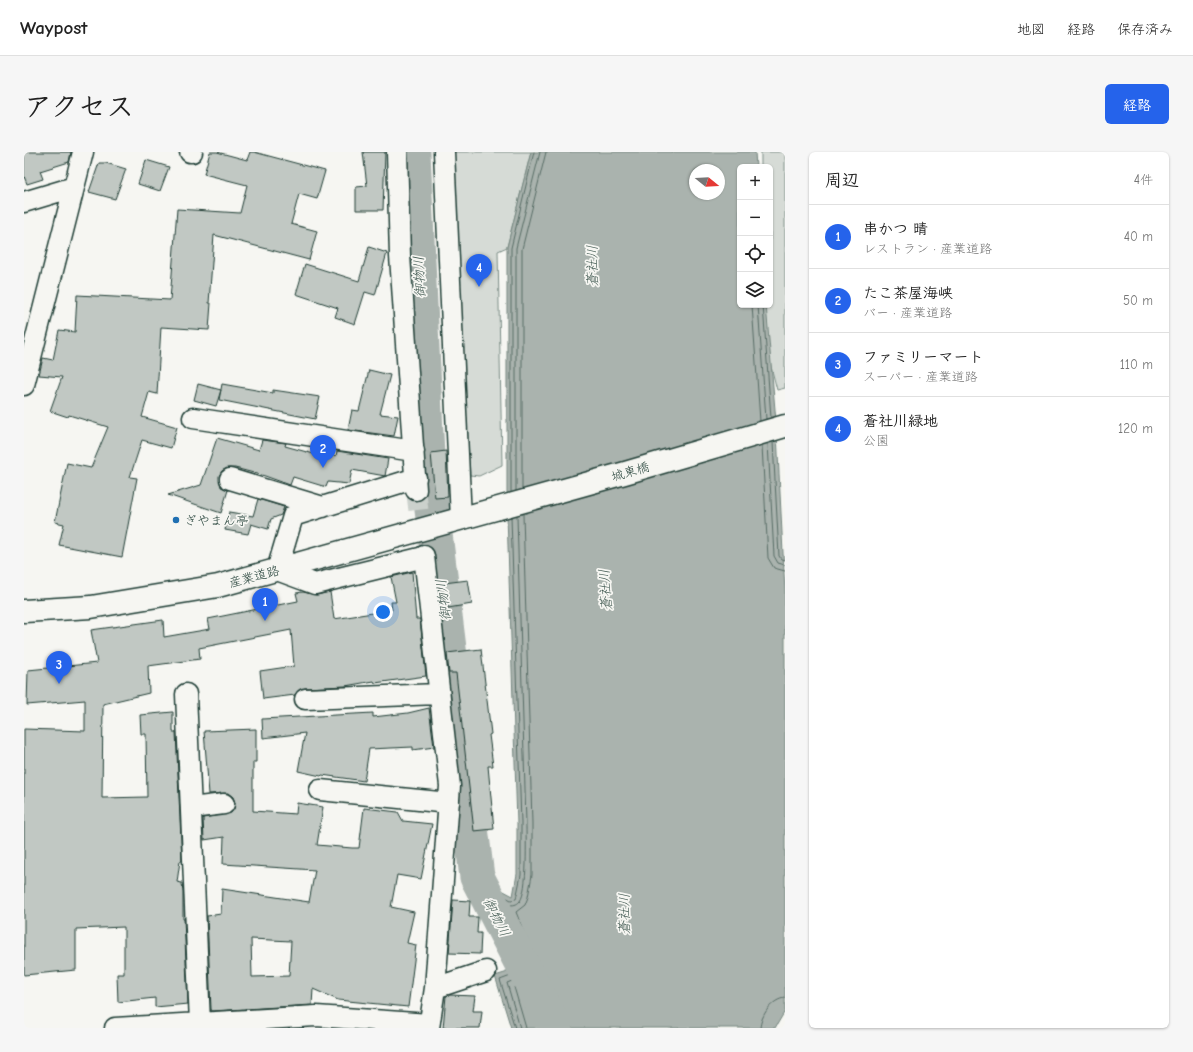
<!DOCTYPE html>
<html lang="ja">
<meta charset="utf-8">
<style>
:root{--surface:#fff;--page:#f6f6f6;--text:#222;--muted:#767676;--line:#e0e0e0;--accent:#2563eb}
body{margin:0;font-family:"Comic Neue","Klee One",sans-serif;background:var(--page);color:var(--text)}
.controls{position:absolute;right:12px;top:12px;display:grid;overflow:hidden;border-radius:6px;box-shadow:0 1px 3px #0004}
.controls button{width:36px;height:36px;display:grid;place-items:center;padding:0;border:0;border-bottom:1px solid var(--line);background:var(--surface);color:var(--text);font:20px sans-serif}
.compass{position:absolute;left:665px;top:12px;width:36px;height:36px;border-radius:50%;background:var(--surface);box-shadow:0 1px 3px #0004;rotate:108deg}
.you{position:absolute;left:359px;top:460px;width:14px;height:14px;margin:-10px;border:3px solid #fff;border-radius:50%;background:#1a73e8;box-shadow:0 0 0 6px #1a73e833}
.badge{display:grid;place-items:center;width:26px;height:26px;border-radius:50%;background:var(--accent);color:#fff;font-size:13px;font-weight:700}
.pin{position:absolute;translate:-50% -33px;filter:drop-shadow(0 1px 2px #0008)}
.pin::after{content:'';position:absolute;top:21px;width:14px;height:12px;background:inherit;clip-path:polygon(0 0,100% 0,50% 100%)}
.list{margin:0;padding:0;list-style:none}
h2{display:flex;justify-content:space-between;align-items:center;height:52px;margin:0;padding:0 16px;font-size:17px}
h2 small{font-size:13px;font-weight:400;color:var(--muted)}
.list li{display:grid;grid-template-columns:26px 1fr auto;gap:12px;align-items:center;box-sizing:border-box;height:64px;padding:0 16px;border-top:1px solid var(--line)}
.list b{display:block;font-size:15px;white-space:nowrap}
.list p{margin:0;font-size:13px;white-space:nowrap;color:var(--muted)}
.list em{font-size:13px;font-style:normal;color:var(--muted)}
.icon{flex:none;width:22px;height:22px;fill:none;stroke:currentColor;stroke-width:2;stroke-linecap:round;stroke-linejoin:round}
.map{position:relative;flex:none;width:761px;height:876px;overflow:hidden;border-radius:6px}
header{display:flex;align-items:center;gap:24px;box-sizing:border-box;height:56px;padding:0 20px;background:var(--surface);border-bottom:1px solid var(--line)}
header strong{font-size:19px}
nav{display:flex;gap:22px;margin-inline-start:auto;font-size:14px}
.intro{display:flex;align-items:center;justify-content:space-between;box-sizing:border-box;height:96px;padding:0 24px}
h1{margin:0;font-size:28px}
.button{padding:10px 18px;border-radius:6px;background:var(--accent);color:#fff;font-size:14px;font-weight:700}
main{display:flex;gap:24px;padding:0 24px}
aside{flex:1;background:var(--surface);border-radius:6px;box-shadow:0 1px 3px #0004}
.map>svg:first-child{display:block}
.green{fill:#d6dbd6;stroke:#7a8c85}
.water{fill:#aab3ae;stroke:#72847d;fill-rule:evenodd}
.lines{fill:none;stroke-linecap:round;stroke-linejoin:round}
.shore{stroke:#576c65;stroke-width:1}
.river{stroke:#aab3ae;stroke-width:35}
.building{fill:#c1c8c3;stroke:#1f3d34;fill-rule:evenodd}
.street-tunnel{stroke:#cbd1cc;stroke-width:20;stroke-dasharray:20 10;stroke-linecap:butt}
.street-casing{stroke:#1f3d34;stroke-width:23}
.secondary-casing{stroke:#1f3d34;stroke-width:25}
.street{stroke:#f6f6f2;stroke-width:20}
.secondary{stroke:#f6f6f2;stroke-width:22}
.poi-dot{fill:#1f6fb2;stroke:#f6f6f2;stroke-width:1.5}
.labels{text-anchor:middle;stroke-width:3.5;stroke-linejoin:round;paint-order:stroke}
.street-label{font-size:13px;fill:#1f3d34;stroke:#f6f6f2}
.poi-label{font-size:13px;fill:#1f3d34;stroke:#f6f6f2;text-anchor:start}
.water-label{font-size:14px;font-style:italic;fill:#425a52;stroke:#f6f6f2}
</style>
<header>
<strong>Waypost</strong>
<nav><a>地図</a><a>経路</a><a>保存済み</a></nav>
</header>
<div class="intro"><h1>アクセス</h1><a class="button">経路</a></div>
<main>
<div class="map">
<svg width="761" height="876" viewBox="0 0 761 876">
<rect width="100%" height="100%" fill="#f6f6f2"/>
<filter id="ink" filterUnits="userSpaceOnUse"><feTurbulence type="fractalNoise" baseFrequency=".025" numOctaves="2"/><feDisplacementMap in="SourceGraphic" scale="8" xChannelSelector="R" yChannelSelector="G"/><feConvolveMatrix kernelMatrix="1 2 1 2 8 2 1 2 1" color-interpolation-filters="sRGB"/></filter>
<g filter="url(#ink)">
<!-- green -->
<path class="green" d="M428 0H507L483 95 474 99 478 313 455 324 446 323Z
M737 0H761V236L753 238 744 203 739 153H746V15H737Z"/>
<!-- water -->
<path class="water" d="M507 0H731L732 15H716V153H742L753 281 761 441V859L751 876H487L471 824 500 815 463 730 489 744 493 722V672L483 363V95ZM671 18H695V42H671Z"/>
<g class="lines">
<!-- shore -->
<path class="shore" d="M728 153 736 269
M734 153 742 267
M739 153 747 266
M749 290 755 404 757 407 761 408
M744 291 750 404 754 411 761 413
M738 293 744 406 750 416 761 419
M498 337V97L522 0
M492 339V96L516 0
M487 340V96L510 0
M499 362 508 671V723L504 745 501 753 492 760 514 816C512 831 500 828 490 835L502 876
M493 364 502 671C502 687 504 738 496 749 493 753 489 753 485 753L484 755 508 815 503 823 483 831 496 876
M487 365 497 671V723L492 747 487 748 476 742 474 744 503 814 500 819 476 828 491 876
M736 876C737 863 748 847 761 846"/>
<!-- river -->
<path class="river" d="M389 0 404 325 453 725 531 876"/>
</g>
<!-- building -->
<path class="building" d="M0 0H47L45 10 16 19 19 27 3 32 0 24Z
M186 0H193L223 8 226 0H230L301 19 293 47 275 42 267 72 293 79 285 108 190 83 185 151H187L185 178 137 175 133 242 125 240 118 265 153 275 147 296 118 288 106 325 113 326 98 405 35 393 40 372 31 370 43 311 67 316 84 275 45 263 44 265 26 259 38 225 15 223 19 206 29 208 35 178 51 180 53 143 146 148 153 57 216 61 223 33 180 22Z
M339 0H361L359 58H332V35L343 34Z
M122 8 145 15 136 39 114 32Z
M75 11H82L102 17 91 47 65 40Z
M345 95 363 101 351 143 341 140 331 172 311 165 314 156 272 142 281 112 335 129Z
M345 218 366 223 356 262 374 264 370 284 324 278 328 258 335 259Z
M174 232 197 238 192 254 170 248Z
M198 232 249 241V238L296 245 291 267 195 248Z
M193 286 235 298 238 288 262 291 261 294 290 302 291 298 312 304 313 299 364 307 361 324 328 318 325 332 304 330 302 335 269 325 266 333 241 324 211 316H203L198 319 195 324 197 335 204 338 197 361 144 343 177 333Z
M422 299 424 345 411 346 407 301Z
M234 347 260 355 257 363 247 367 244 377 227 372 224 382 201 378 205 360 229 364Z
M388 420 392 467H396L402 524 351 531 350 529 321 534 281 536 275 538 271 543 239 547 236 519 270 514 267 478 175 496 176 507 124 514 125 541 79 552 78 646 123 645 122 582H117L116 563 149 560V580H152L158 709H156L153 730 158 731 159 740V767H160L164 852 131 855V846L94 850 93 822H100V775L52 777V818L0 823V577L61 579V548L3 553 4 518 73 511 67 478 139 468 140 485 186 477 184 467 274 449 272 441 279 440 293 443 306 440 310 467 368 458 367 450H372L367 425Z
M444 428 448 452 424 456 420 431Z
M457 497 467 582 465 583 469 614H464L470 677 450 679 432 521H425L423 501Z
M405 556 410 595 389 598V595L345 597 340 629 298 623 297 624 274 619 281 581 239 586 238 567 349 561V565L384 561Z
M232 577V610H229V659L272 662 273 651 299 655 293 693 328 696H335L340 656 374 660 379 669 408 672 397 727 373 723 367 755 390 760 383 791 392 793 384 855 314 848 289 837 288 853 188 859 187 857 183 764 197 762 198 737 285 750 291 718 199 712 200 685 180 688 179 666 207 661 210 657 211 651 209 645 204 641 185 642 180 579ZM227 787 267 789 265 824 228 825Z
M429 748 446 749 445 765H454L453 781H457L456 802 425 801Z
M425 843 451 844 449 859H458L456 876H419L422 844Z"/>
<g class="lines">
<!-- street-tunnel -->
<path class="street-tunnel" d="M392 338 400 404"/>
<!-- street casing -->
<g class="street-casing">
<path id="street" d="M166 0H168
M373 0 376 104 392 338
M420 0 437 367
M0 50 50 35
M0 233 59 0
M169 266 390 299
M392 326 269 364 253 418 291 432 400 405
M206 327 299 355
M400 404 426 634 411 836 405 876
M162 542 176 871
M281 547 415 542
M296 638 425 651
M167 656 200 652
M411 836 462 819
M91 876 292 864 405 872"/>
</g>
<!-- secondary casing -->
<g class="secondary-casing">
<path id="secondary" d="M0 459 67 455 194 434 601 321 761 274"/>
</g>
<!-- street -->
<use href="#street" class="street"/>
<!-- secondary -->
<use href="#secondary" class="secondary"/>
</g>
</g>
<!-- markers -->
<circle class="poi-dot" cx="152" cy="368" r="4"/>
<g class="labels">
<!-- street labels -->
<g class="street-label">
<text transform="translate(606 319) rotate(-16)" y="5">城東橋</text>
<text transform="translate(230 424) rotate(-15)" y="5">産業道路</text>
</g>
<!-- poi labels -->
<g class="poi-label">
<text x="160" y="373">ぎやまん亭</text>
</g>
<!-- water labels -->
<g class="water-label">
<text transform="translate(568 114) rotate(-91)" y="5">蒼社川</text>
<text transform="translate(395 125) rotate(-93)" y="5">御物川</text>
<text transform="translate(581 438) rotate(-94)" y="5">蒼社川</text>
<text transform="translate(419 448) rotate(-97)" y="5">御物川</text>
<text transform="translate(600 762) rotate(-91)" y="5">蒼社川</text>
<text transform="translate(473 765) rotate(63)" y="5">御物川</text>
</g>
</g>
</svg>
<div class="controls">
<button>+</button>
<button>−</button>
<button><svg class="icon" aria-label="locate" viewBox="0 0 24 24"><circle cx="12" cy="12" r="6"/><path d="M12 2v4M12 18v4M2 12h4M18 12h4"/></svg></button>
<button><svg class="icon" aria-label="layers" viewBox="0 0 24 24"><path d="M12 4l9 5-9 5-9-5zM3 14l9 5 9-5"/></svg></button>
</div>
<svg class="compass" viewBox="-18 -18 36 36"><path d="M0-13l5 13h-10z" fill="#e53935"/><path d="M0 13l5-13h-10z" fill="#767676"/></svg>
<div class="you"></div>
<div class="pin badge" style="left:241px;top:469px">1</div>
<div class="pin badge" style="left:299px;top:316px">2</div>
<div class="pin badge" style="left:35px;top:532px">3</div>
<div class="pin badge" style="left:455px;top:135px">4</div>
</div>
<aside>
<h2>周辺<small>4件</small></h2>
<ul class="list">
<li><span class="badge">1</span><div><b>串かつ 晴</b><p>レストラン · 産業道路</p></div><em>40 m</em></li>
<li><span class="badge">2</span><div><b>たこ茶屋海峡</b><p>バー · 産業道路</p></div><em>50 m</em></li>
<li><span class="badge">3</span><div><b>ファミリーマート</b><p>スーパー · 産業道路</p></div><em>110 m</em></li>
<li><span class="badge">4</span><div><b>蒼社川緑地</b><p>公園</p></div><em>120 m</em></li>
</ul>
</aside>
</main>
